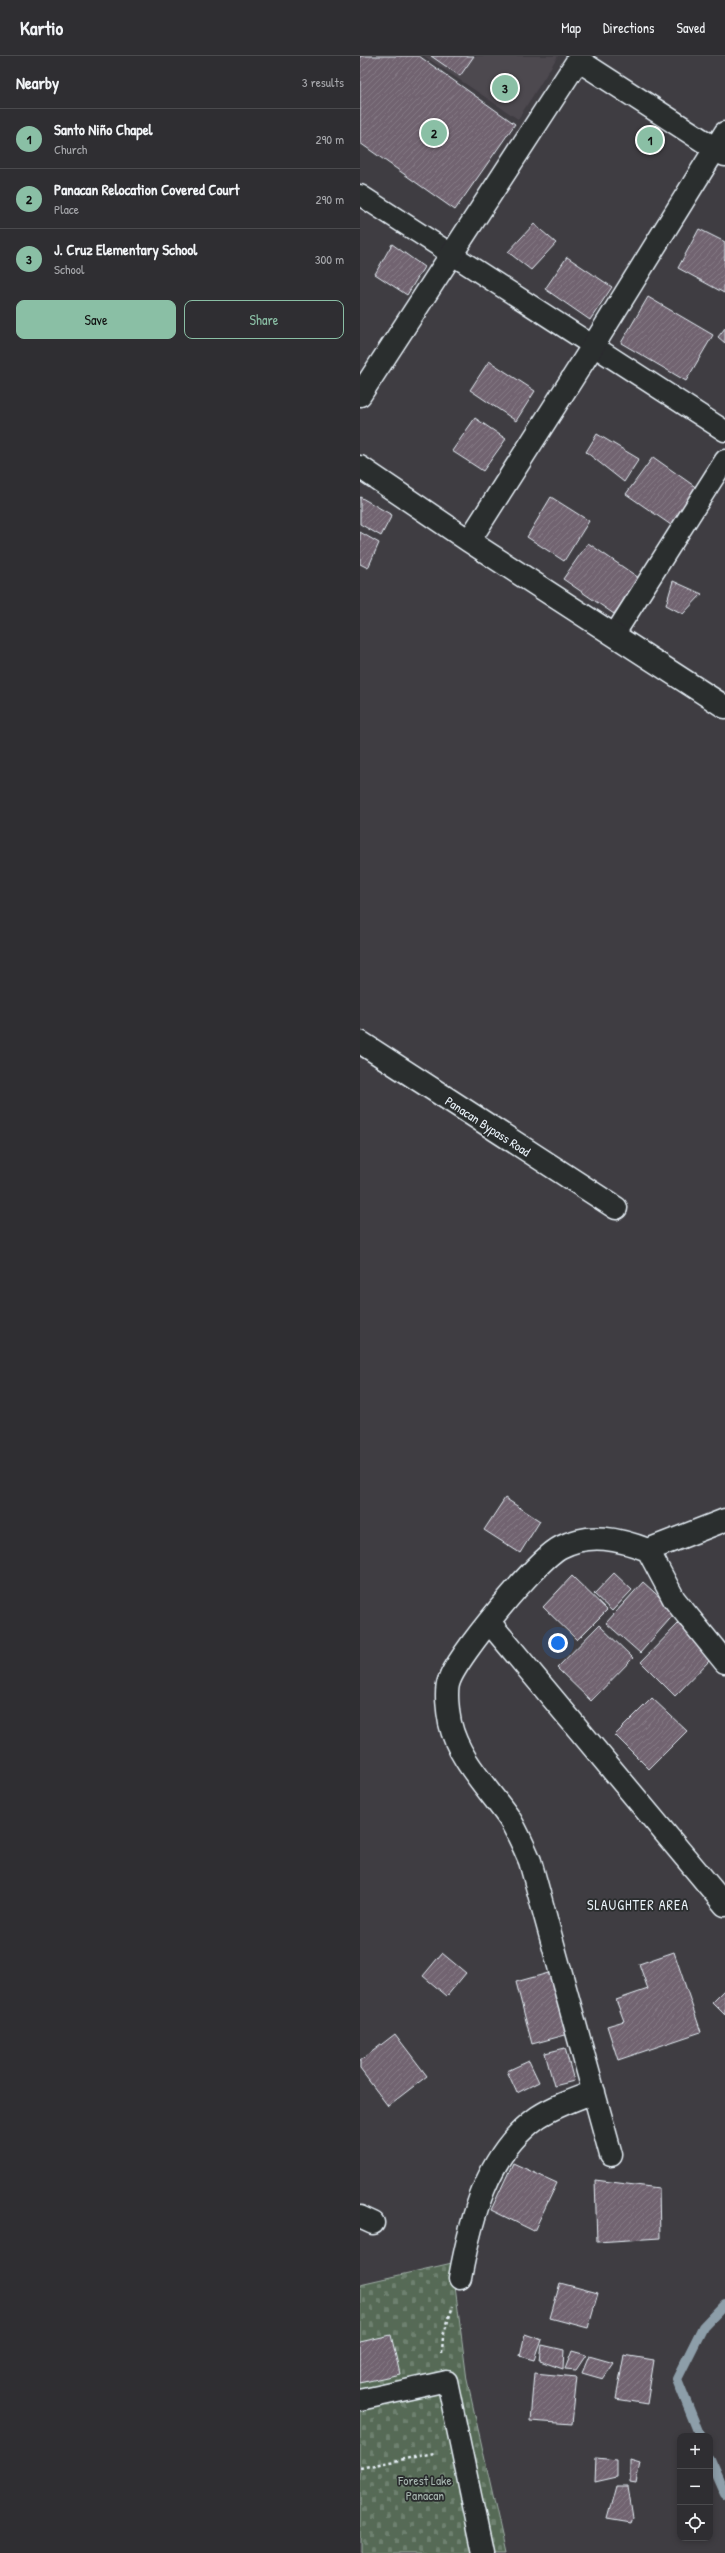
<!DOCTYPE html>
<meta charset="utf-8">
<style>
:root{--surface:#2f2e32;--page:#3b3a3e;--text:#f1f3f6;--muted:#a7a8ac;--line:#4a4a4d;--accent:#8abfa5}
body{margin:0;font-family:"Patrick Hand",sans-serif;background:var(--page);color:var(--text)}
.controls{position:absolute;right:12px;bottom:12px;display:grid;overflow:hidden;border-radius:8px;box-shadow:0 2px 6px #0003}
.controls button{width:36px;height:36px;display:grid;place-items:center;padding:0;border:0;border-bottom:1px solid var(--line);background:var(--surface);color:var(--text);font:20px sans-serif}
.you{position:absolute;left:198px;top:1587px;width:14px;height:14px;margin:-10px;border:3px solid #fff;border-radius:50%;background:#1a73e8;box-shadow:0 0 0 6px #1a73e833}
.badge{display:grid;place-items:center;width:26px;height:26px;border-radius:50%;background:var(--accent);color:#111;font-size:13px;font-weight:700}
.pin{position:absolute;translate:-50% -50%;border:2px solid #fff;box-shadow:0 1px 4px #0006}
.list{margin:0;padding:0;list-style:none}
h2{display:flex;justify-content:space-between;align-items:center;height:52px;margin:0;padding:0 16px;font-size:17px}
h2 small{font-size:13px;font-weight:400;color:var(--muted)}
.list li{display:grid;grid-template-columns:26px 1fr auto;gap:12px;align-items:center;box-sizing:border-box;height:60px;padding:0 16px;border-top:1px solid var(--line)}
.list b{display:block;font-size:15px;white-space:nowrap}
.list p{margin:0;font-size:13px;white-space:nowrap;color:var(--muted)}
.list em{font-size:13px;font-style:normal;color:var(--muted)}
.actions{display:flex;gap:8px;padding:12px 16px}
.actions a{flex:1;padding:9px 0;border:1px solid var(--accent);border-radius:8px;text-align:center;font-size:14px;color:var(--accent)}
.actions .main{background:var(--accent);color:#111}
.icon{flex:none;width:22px;height:22px;fill:none;stroke:currentColor;stroke-width:2;stroke-linecap:round;stroke-linejoin:round}
.map{position:relative;flex:none;width:365px;height:2497px;overflow:hidden}
header{display:flex;align-items:center;gap:24px;box-sizing:border-box;height:56px;padding:0 20px;background:var(--surface);border-bottom:1px solid var(--line)}
header strong{font-size:19px}
nav{display:flex;gap:22px;margin-inline-start:auto;font-size:14px}
main{display:flex}
aside{flex:1;background:var(--surface)}
.map>svg:first-child{display:block}
.built{fill:#4e4850}
.cemetery{fill:url(#cemetery-stones);stroke:#9faea7}
.lines{fill:none;stroke-linecap:round;stroke-linejoin:round}
.stream{stroke:#8d9ea9;stroke-width:10}
.building{fill:url(#building-hatch);stroke:#e8f1f8}
.service-casing{stroke:#e8f1f8;stroke-width:23}
.minor-casing{stroke:#e8f1f8;stroke-width:25}
.secondary-casing{stroke:#e8f1f8;stroke-width:25}
.path{stroke:#e8f1f8;stroke-width:2.5;stroke-dasharray:3 3;stroke-linecap:butt}
.service{stroke:#2a2d2e;stroke-width:20}
.minor{stroke:#2a2d2e;stroke-width:22}
.secondary{stroke:#2a2d2e;stroke-width:22}
.labels{text-anchor:middle;stroke-width:3.5;stroke-linejoin:round;paint-order:stroke}
.street-label{font-size:13px;fill:#e8f1f8;stroke:#2a2d2e}
.park-label{font-size:13px;fill:#a6b5af;stroke:#2a2d2e}
.neighbourhood-label{font-size:14px;letter-spacing:1px;fill:#e8f1f8;stroke:#2a2d2e}
</style>
<header>
<strong>Kartio</strong>
<nav><a>Map</a><a>Directions</a><a>Saved</a></nav>
</header>
<main>
<aside>
<h2>Nearby<small>3 results</small></h2>
<ul class="list">
<li><span class="badge">1</span><div><b>Santo Niño Chapel</b><p>Church</p></div><em>290 m</em></li>
<li><span class="badge">2</span><div><b>Panacan Relocation Covered Court</b><p>Place</p></div><em>290 m</em></li>
<li><span class="badge">3</span><div><b>J. Cruz Elementary School</b><p>School</p></div><em>300 m</em></li>
</ul>
<div class="actions"><a class="main">Save</a><a>Share</a></div>
</aside>
<div class="map">
<svg width="365" height="2497" viewBox="0 0 365 2497">
<defs>
<pattern id="cemetery-stones" width="16" height="16" patternUnits="userSpaceOnUse"><rect width="16" height="16" fill="#566b56"/><path d="M2 7V4a2 2 0 0 1 4 0v3zM10 15v-3a2 2 0 0 1 4 0v3z" fill="#6e816f"/></pattern>
<pattern id="building-hatch" width="6" height="6" patternUnits="userSpaceOnUse"><rect width="6" height="6" fill="#716370"/><path d="M-1 1l2-2M0 6l6-6M5 7l2-2" fill="none" stroke="#857a85"/></pattern>
</defs>
<rect width="100%" height="100%" fill="#3f3d42"/>
<filter id="ink" filterUnits="userSpaceOnUse"><feTurbulence type="fractalNoise" baseFrequency=".025" numOctaves="2"/><feDisplacementMap in="SourceGraphic" scale="8" xChannelSelector="R" yChannelSelector="G"/><feConvolveMatrix kernelMatrix="1 2 1 2 8 2 1 2 1" color-interpolation-filters="sRGB"/></filter>
<g filter="url(#ink)">
<!-- built -->
<path class="built" d="M64 0H198L158 63Z"/>
<!-- cemetery -->
<path class="cemetery" d="M92 2207 107 2324 146 2497H0V2228Z"/>
<g class="lines">
<!-- stream -->
<path class="stream" d="M340 2380 317 2323 343 2271 365 2248
M350 2404 365 2438"/>
</g>
<!-- building -->
<path class="building" d="M0 0H59L155 68 95 154 0 87Z
M71 0H114L100 20Z
M174 168 196 187 171 214 148 196Z
M339 173 365 186 364 237 318 212Z
M32 188 64 211 47 239 15 218Z
M207 201 252 231 230 264 185 233Z
M288 241 353 279 326 325 261 287Z
M365 272V287L358 281Z
M129 305 175 335 156 365 110 334Z
M115 362 146 383 123 415 92 395Z
M237 378 279 403 264 426 226 396Z
M293 401 337 432 311 469 266 438Z
M0 441 32 459 21 480 0 468Z
M191 441 229 465 204 505 167 481Z
M0 476 19 487 8 512 0 508Z
M228 487 279 522 254 558 203 523Z
M313 525 342 538 323 558 306 549Z
M145 1442 180 1465 160 1497 124 1474Z
M254 1517 272 1534 252 1555 234 1538Z
M212 1520 247 1554 217 1584 183 1551Z
M283 1526 316 1556 280 1597 246 1567Z
M318 1568 352 1602 315 1640 281 1606Z
M239 1569 273 1602 231 1645 197 1612Z
M292 1642 327 1675 289 1713 255 1679Z
M314 1896 341 1976 258 2004 247 1970 264 1965 256 1944 288 1933 279 1908Z
M82 1897 106 1917 87 1940 63 1920Z
M192 1916 209 1978 172 1988 156 1926Z
M365 1933V1959L352 1946Z
M35 1978 67 2020 28 2050 0 2013V2005Z
M205 1992 214 2025 194 2030 185 1997Z
M169 2005 179 2026 157 2037 147 2015Z
M153 2107 197 2127 174 2175 131 2154Z
M235 2124 299 2132 300 2182 237 2186Z
M200 2227 238 2237 228 2272 190 2262Z
M165 2278 182 2284 175 2304 160 2300Z
M31 2279 40 2318 0 2327V2286Z
M182 2289 204 2294 203 2313 180 2305Z
M212 2295 226 2299 216 2314 205 2313Z
M264 2299 294 2304 287 2348 256 2343Z
M229 2300 254 2307 243 2323 222 2317Z
M174 2317 217 2321 212 2368 170 2365Z
M236 2402 257 2404V2421L235 2426Z
M270 2404 280 2407 276 2427 270 2426Z
M256 2430H268L273 2462 271 2467 247 2463Z"/>
<g class="lines">
<!-- service casing -->
<g class="service-casing">
<path id="service" d="M0 139 365 375
M254 579 365 404
M0 2344 87 2325 123 2497"/>
</g>
<!-- minor casing -->
<g class="minor-casing">
<path id="minor" d="M0 339 218 4 365 99
M0 411 109 485 365 651
M109 485 233 290 365 77
M288 1494 314 1543 365 1606
M129 1566 365 1849
M251 2099 170 1805C164 1791 157 1775 149 1762 128 1732 98 1703 90 1667 88 1657 85 1635 89 1625 98 1599 177 1503 201 1491 230 1476 259 1483 288 1494L365 1464
M0 2161 13 2167
M100 2222C111 2163 126 2098 178 2061 195 2050 215 2043 234 2036"/>
</g>
<!-- secondary casing -->
<g class="secondary-casing">
<path id="secondary" d="M0 986 256 1152"/>
</g>
<!-- path -->
<path class="path" d="M82 2297 83 2280 93 2250
M0 2412 74 2397"/>
<!-- service -->
<use href="#service" class="service"/>
<!-- minor -->
<use href="#minor" class="minor"/>
<!-- secondary -->
<use href="#secondary" class="secondary"/>
</g>
</g>
<g class="labels">
<!-- street labels -->
<g class="street-label">
<text transform="translate(128 1070) rotate(33)" y="5">Panacan Bypass Road</text>
</g>
<!-- park labels -->
<g class="park-label">
<text x="65" y="2429">Forest Lake<tspan x="65" dy="15">Panacan</tspan></text>
</g>
<!-- neighbourhood labels -->
<g class="neighbourhood-label">
<text x="278" y="1854">SLAUGHTER AREA</text>
</g>
</g>
</svg>
<div class="controls">
<button>+</button>
<button>−</button>
<button><svg class="icon" aria-label="locate" viewBox="0 0 24 24"><circle cx="12" cy="12" r="6"/><path d="M12 2v4M12 18v4M2 12h4M18 12h4"/></svg></button>
</div>
<div class="you"></div>
<div class="pin badge" style="left:290px;top:84px">1</div>
<div class="pin badge" style="left:74px;top:77px">2</div>
<div class="pin badge" style="left:145px;top:32px">3</div>
</div>
</main>
